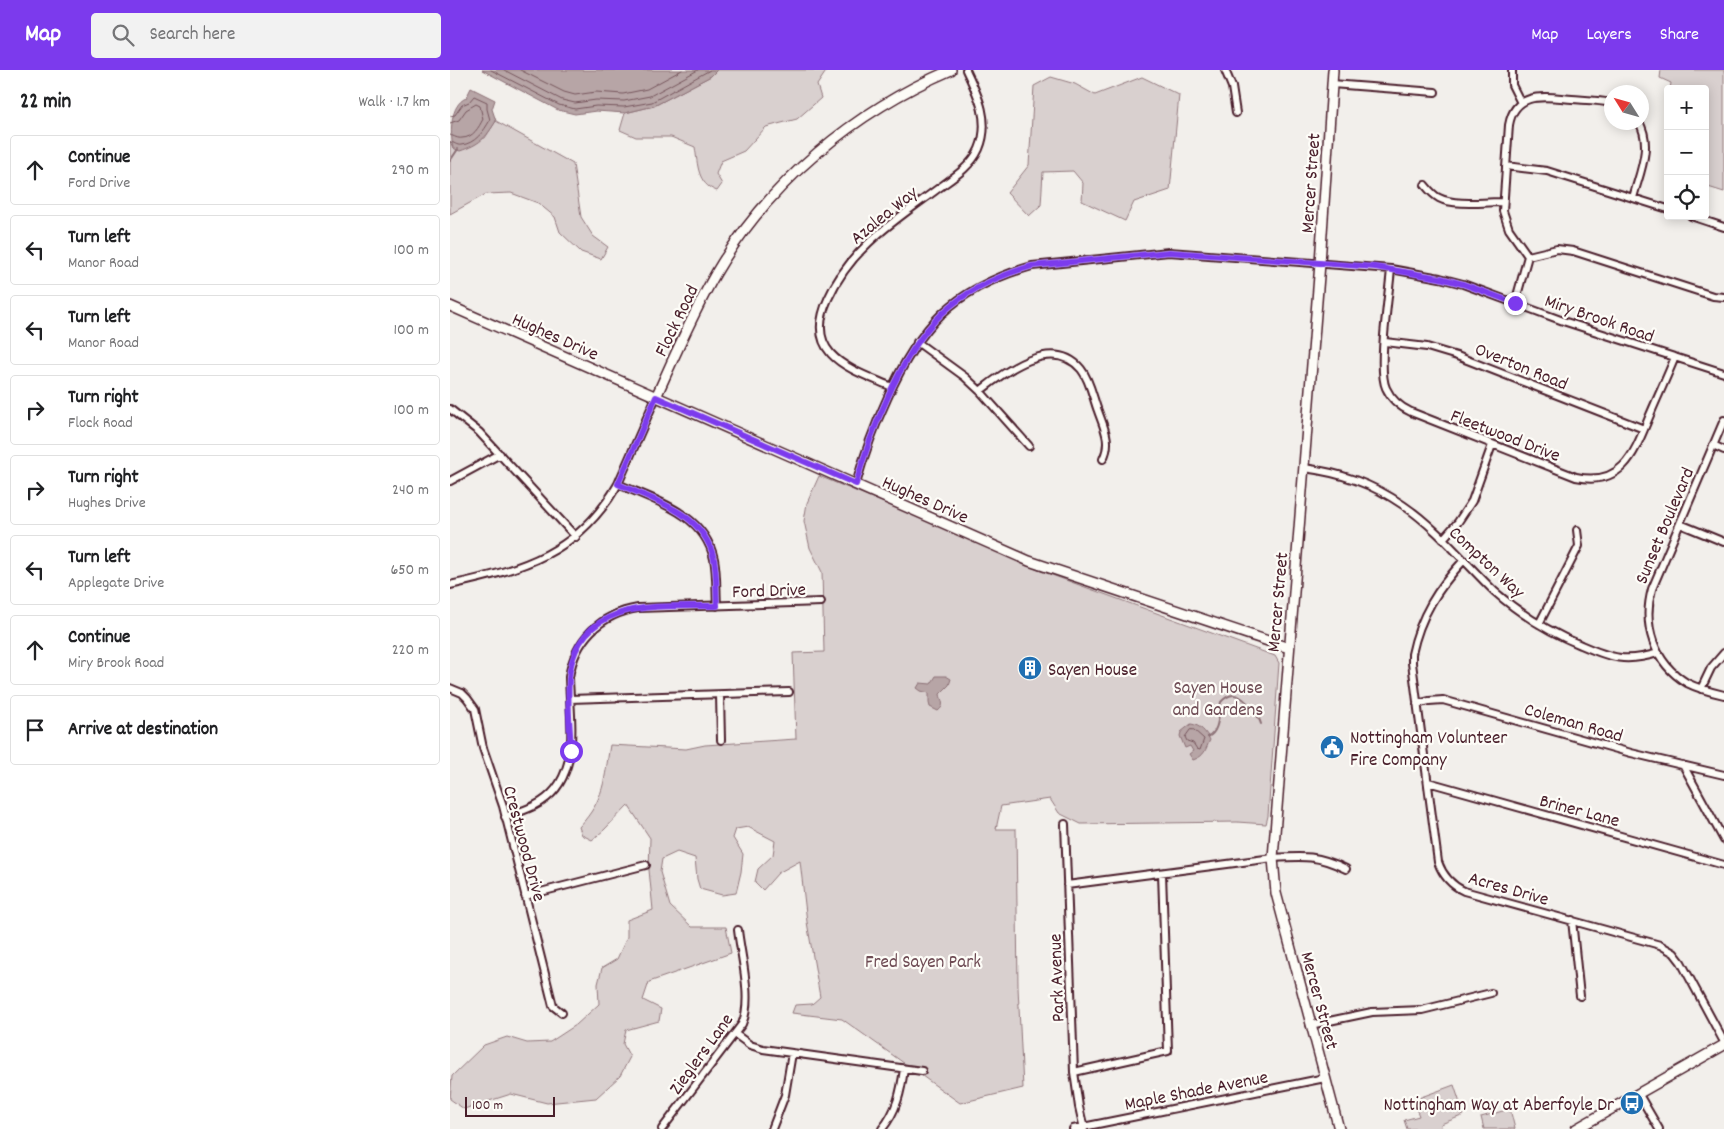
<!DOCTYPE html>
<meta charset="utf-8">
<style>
:root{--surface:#fff;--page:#f2f2f2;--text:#202124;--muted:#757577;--line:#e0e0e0;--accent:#7c3aed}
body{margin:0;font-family:Dekko,sans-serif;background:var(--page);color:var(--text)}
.controls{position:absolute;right:15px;top:15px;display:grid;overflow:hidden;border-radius:5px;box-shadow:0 2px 12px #0003}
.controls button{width:45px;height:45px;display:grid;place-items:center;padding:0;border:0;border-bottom:1px solid var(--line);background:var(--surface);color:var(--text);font:25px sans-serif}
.compass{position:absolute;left:1154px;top:15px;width:45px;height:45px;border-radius:50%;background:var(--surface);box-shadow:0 2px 12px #0003;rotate:307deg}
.scale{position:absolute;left:15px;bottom:12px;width:90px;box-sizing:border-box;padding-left:5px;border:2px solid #4a1f2b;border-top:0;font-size:14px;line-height:18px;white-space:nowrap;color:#4a1f2b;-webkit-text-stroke:4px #fdfcf7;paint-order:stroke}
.stop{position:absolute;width:15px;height:15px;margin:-11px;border:4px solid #7c3aed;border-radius:50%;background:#fff}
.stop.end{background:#7c3aed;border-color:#fff;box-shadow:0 1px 5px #0008}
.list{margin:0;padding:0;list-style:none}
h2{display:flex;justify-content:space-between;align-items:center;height:65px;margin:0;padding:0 20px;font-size:21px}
h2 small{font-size:16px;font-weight:400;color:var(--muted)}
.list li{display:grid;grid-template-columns:32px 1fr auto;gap:15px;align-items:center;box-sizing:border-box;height:70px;margin:0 10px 10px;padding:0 10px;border:1px solid var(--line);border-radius:5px}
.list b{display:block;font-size:19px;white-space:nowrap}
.list p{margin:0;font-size:16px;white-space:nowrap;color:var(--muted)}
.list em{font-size:16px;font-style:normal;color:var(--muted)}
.icon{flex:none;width:28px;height:28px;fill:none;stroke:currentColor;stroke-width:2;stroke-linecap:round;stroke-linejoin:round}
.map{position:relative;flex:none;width:1274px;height:1059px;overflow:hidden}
header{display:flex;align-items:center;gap:30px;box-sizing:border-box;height:70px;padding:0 25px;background:var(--accent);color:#fff}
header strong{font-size:24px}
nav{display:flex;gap:28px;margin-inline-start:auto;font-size:18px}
.search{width:350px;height:45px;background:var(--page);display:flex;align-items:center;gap:12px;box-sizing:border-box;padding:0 18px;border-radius:5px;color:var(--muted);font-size:19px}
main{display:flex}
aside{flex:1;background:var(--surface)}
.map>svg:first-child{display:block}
.green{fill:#d9d0cf;stroke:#92787d}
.water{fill:#b7a5a6;stroke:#8b6f75}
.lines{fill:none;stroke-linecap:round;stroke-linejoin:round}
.shore{stroke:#76555c;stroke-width:1}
.stream{stroke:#8b6f75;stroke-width:2}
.street-casing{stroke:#4a1f2b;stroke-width:10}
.secondary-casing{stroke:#4a1f2b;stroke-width:12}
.street{stroke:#fdfcf7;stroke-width:6}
.secondary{stroke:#fdfcf7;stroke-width:9}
.route{stroke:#7c3aed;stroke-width:6}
.labels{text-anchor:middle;stroke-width:4.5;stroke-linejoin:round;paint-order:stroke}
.street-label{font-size:19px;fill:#4a1f2b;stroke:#fdfcf7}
.poi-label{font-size:19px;fill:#4a1f2b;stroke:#fdfcf7;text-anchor:start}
.park-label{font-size:19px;fill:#6e4b54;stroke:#fdfcf7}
</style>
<header>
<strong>Map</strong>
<div class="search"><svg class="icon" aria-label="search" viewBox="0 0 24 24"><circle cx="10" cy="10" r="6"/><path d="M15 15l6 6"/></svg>Search here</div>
<nav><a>Map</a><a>Layers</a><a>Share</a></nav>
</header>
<main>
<aside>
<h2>22 min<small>Walk · 1.7 km</small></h2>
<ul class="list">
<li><svg class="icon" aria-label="ahead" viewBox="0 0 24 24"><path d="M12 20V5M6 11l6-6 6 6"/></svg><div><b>Continue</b><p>Ford Drive</p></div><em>290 m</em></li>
<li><svg class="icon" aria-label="left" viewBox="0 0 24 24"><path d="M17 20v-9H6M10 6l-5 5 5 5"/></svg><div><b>Turn left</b><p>Manor Road</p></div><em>100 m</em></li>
<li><svg class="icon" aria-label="left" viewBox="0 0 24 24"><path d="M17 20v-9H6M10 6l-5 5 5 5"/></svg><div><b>Turn left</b><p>Manor Road</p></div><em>100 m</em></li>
<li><svg class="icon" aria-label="right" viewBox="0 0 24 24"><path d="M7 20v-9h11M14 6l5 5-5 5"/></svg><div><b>Turn right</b><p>Flock Road</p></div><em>100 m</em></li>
<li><svg class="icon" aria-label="right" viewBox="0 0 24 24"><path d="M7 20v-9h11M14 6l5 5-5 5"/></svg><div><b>Turn right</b><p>Hughes Drive</p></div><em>240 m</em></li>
<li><svg class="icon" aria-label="left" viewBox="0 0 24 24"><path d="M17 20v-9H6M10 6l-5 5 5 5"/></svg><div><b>Turn left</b><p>Applegate Drive</p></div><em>650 m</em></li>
<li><svg class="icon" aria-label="ahead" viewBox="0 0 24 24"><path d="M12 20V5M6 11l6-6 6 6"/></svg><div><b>Continue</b><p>Miry Brook Road</p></div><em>220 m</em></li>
<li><svg class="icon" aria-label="arrive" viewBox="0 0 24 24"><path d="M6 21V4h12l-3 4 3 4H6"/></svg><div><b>Arrive at destination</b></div></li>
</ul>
</aside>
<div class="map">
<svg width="1274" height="1059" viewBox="0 0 1274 1059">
<rect width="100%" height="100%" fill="#f2efeb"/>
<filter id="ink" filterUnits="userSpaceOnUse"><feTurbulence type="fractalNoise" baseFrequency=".02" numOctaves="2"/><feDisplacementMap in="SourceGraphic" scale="10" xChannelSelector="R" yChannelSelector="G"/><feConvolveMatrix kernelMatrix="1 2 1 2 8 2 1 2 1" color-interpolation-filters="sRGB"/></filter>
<g filter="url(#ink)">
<!-- green -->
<path class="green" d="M267 0H377L367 15 371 28 347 49 316 57 294 81 271 91 266 104 272 114 267 121C247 114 248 95 245 77L221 67H186L170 60 175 43 204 36 261 6Z
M1211 0H1274V122L1255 116V19H1220L1221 13 1210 8Z
M601 7 625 14 645 25 692 7 729 25 720 120 684 132 675 151 632 131 633 113 623 101 593 102 591 135 579 146 557 123 579 95 584 16Z
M46 51 123 94 131 147 143 166 158 177 151 189 131 182 110 162 105 147 88 133 61 123 36 124 0 144V71L3 78 35 68Z
M369 406 478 451 588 500 825 586 829 593 818 746 816 754 787 752 631 754 609 743 600 729 551 736 546 759H566L568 917 573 1018 510 1033 392 949 342 943 345 935 362 934 370 927 357 852 350 791 328 803 313 820 305 812 308 799 323 785 325 771 298 757 286 759 283 768 293 784 291 802 286 823 272 825 250 819 247 809 245 788 227 782 212 789 210 802 220 836 242 857H276L281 883 199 912 193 930 211 939 209 951 176 960 173 974 180 987 170 1006 146 1028 97 1033 61 1024 14 1039 0 1029 2 1006 34 975 57 967 77 973 100 972 126 955 149 934 148 914 152 898 167 889 177 867V850L203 840 199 800 200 768 178 735 154 760 142 770 132 765 129 757C155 729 154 710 160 675L236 679 255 675 346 669 343 583 374 582 372 502 360 478 354 451 357 433Z
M1004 1015 1014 1045 991 1054 992 1059H957L954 1050 969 1046 963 1030Z
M1060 1039 1065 1059H1034L1031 1047Z"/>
<!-- water -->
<path class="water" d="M32 0H267L261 6 204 36 175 43 146 41 125 44 108 40Z
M21 18 45 30 42 39 46 51C35 69 30 74 10 81L3 78C0 62 0 35 16 28Z
M486 606H496L501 609 499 615 490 624C491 631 496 635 488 641L480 637 479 633V623L471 621 467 618 470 613 481 614Z
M741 654C750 655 756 662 760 670 755 680 755 686 743 690L739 684 743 681 740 676 735 678 730 666 731 662Z"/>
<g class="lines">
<!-- shore -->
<path class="shore" d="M41 0 109 35 125 39 146 36 174 37 202 32 260 0
M54 0 112 30 125 33 146 30 174 31 200 26 248 0
M70 0 114 22 125 25 146 22 173 24 197 19 232 0
M0 46 5 45 12 35 19 32 24 26 37 32V39L40 50C34 61 25 74 11 75 7 76 4 72 0 72
M0 53 9 50 16 40 26 34 30 36 33 49C29 57 23 68 12 68 8 69 4 66 0 65
M744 660 754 669 750 680 747 679 743 673 737 671 735 667 740 660Z"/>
<!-- stream -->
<path class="stream" d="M0 91 8 79
M758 667C770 661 768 644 771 632 782 620 791 625 800 636 805 642 809 647 811 654"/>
<!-- street casing -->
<g class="street-casing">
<path id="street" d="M775 0 782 17 786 43
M1062 0V15L1071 33
M882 14 985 22
M1056 96 1097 101 1218 139
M975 115C979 120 983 125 989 128 1004 136 1035 132 1053 132
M1183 128C1189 104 1203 76 1189 52
M1241 146 1274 157
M1078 186 1107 179 1123 181 1263 226 1274 227
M941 199C939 225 927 298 936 318 941 329 950 337 961 342L1126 407C1174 417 1185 381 1200 345 1208 326 1217 307 1225 287
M1065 233 1078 186 1059 159 1053 141 1059 55C1065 20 1096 27 1122 29 1135 30 1149 30 1162 33
M467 272 515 307 530 321 579 376
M935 272 977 277 1007 286 1194 359
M442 317C401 299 352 286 378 229 399 181 441 153 482 123 499 110 520 99 529 79 541 51 528 25 516 0
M530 321C555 301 603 266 631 299 640 310 643 328 648 341 654 358 662 372 653 389
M0 339 29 362 126 467
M1274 350 1202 519C1192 555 1204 593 1237 613 1249 619 1261 622 1274 625
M1263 375 1274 380
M854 398C891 403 921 413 953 435 987 458 1014 492 1044 521 1070 544 1099 562 1131 575 1161 588 1176 593 1208 583
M0 411 50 384
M168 414C206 431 254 443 264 489 267 504 266 521 267 536
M406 414C414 385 424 357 437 329 469 256 504 218 582 196L719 182 941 199 990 208 1013 214 1116 252 1274 303
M1230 454 1274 472
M993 469 1008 452 1022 431 1042 375
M1014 490C988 518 970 546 962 584V593L988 792C993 806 1001 815 1014 821L1210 875 1224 883 1231 892 1274 972
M0 515C73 499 129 483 168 414L206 327
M1089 554 1129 476 1127 460
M0 618 12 623 17 628 25 639 33 678 53 736 103 936 112 943
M1251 619 1261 598 1274 583
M270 625 271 670
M120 629 339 622
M967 634 979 631 993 630 1181 683 1274 705
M1233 695 1274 770
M978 712 1274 795
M55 747C67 743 80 739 91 732 132 706 120 649 119 607 125 570 150 544 188 538L371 532
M615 754 624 1002 629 1037 634 1059
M617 815 823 788C854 786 868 785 896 799
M75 826 196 795
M1122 850 1130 926
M860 955 922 942 972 940 1041 923
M285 964 300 975 313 979 472 1001
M624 1002 718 981 712 803
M1188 1023 1209 1059
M212 1059 292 954C303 930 291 887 288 860
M322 1059 335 1025 342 983
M432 1059C447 1041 451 1021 454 999
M623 1059 875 1008"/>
</g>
<!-- secondary casing -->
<g class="secondary-casing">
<path id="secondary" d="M883 0 870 193 823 788 826 823 889 1059
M0 236 579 491 839 578
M206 327C225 285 243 243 266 203 319 112 405 41 501 0
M1126 1059 1274 975"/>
</g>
<!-- street -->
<use href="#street" class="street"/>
<!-- secondary -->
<use href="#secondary" class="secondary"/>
</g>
</g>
<g class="lines" filter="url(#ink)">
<!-- route -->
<path class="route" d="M121 681C120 656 116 625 120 600 133 527 212 537 267 536 266 521 267 504 264 489 254 443 206 431 168 414L206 327 406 414C414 385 424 357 437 329 469 256 504 218 582 196L719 182 925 197 990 208 1013 214 1065 233"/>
</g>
<!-- icons -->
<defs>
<g id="building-disc" transform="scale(1.25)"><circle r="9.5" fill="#1f6fb2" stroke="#fdfcf7"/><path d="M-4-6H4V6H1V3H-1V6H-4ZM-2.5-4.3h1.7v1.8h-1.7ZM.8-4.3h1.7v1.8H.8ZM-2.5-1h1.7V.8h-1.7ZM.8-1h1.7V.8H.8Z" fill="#fff"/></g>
<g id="civic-disc" transform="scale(1.25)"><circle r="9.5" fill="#1f6fb2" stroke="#fdfcf7"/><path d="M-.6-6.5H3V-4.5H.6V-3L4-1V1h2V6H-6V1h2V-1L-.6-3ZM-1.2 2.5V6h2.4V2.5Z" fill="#fff"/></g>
<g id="bus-disc" transform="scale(1.25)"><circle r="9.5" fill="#1f6fb2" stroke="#fdfcf7"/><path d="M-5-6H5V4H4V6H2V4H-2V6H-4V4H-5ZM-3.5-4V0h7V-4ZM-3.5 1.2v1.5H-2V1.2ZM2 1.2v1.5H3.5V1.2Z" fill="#fff"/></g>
</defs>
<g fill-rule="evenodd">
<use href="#building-disc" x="580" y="598"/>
<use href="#civic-disc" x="882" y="677"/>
<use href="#bus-disc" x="1182" y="1033"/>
</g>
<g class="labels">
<!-- street labels -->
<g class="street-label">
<text transform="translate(859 113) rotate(-86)" y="7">Mercer Street</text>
<text transform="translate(433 144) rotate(-39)" y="7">Azalea Way</text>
<text transform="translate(1150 247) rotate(19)" y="7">Miry Brook Road</text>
<text transform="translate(225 250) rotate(-64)" y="7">Flock Road</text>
<text transform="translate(106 265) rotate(24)" y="7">Hughes Drive</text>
<text transform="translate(1072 295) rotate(22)" y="7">Overton Road</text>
<text transform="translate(1056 364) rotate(21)" y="7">Fleetwood Drive</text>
<text transform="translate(476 428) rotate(24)" y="7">Hughes Drive</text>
<text transform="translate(1213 455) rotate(-67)" y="7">Sunset Boulevard</text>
<text transform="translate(1038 491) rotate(43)" y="7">Compton Way</text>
<text transform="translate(319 519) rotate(-2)" y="7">Ford Drive</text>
<text transform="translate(826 532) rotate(-85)" y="7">Mercer Street</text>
<text transform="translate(1124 651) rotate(16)" y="7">Coleman Road</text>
<text transform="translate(1130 739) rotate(15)" y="7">Briner Lane</text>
<text transform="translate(76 773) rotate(75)" y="7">Crestwood Drive</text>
<text transform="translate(1059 817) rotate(16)" y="7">Acres Drive</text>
<text transform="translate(605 908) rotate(-92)" y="7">Park Avenue</text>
<text transform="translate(871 930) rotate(75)" y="7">Mercer Street</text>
<text transform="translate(250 983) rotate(-54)" y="7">Zieglers Lane</text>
<text transform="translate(746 1019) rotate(-11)" y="7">Maple Shade Avenue</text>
</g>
<!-- poi labels -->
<g class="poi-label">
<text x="598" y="605">Sayen House</text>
<text x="900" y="673">Nottingham Volunteer<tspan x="900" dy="22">Fire Company</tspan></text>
<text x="1164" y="1040" text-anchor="end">Nottingham Way at Aberfoyle Dr</text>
</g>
<!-- park labels -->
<g class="park-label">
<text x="768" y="623">Sayen House<tspan x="768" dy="22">and Gardens</tspan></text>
<text x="473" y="897">Fred Sayen Park</text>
</g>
</g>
</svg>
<div class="controls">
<button>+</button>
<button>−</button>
<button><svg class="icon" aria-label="locate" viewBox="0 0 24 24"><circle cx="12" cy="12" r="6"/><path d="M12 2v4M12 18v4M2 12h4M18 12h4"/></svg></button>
</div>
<svg class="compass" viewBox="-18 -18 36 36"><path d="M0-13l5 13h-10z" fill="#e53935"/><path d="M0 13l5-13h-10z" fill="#757577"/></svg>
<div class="scale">100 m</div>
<div class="stop" style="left:121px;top:681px"></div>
<div class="stop end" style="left:1065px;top:233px"></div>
</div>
</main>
